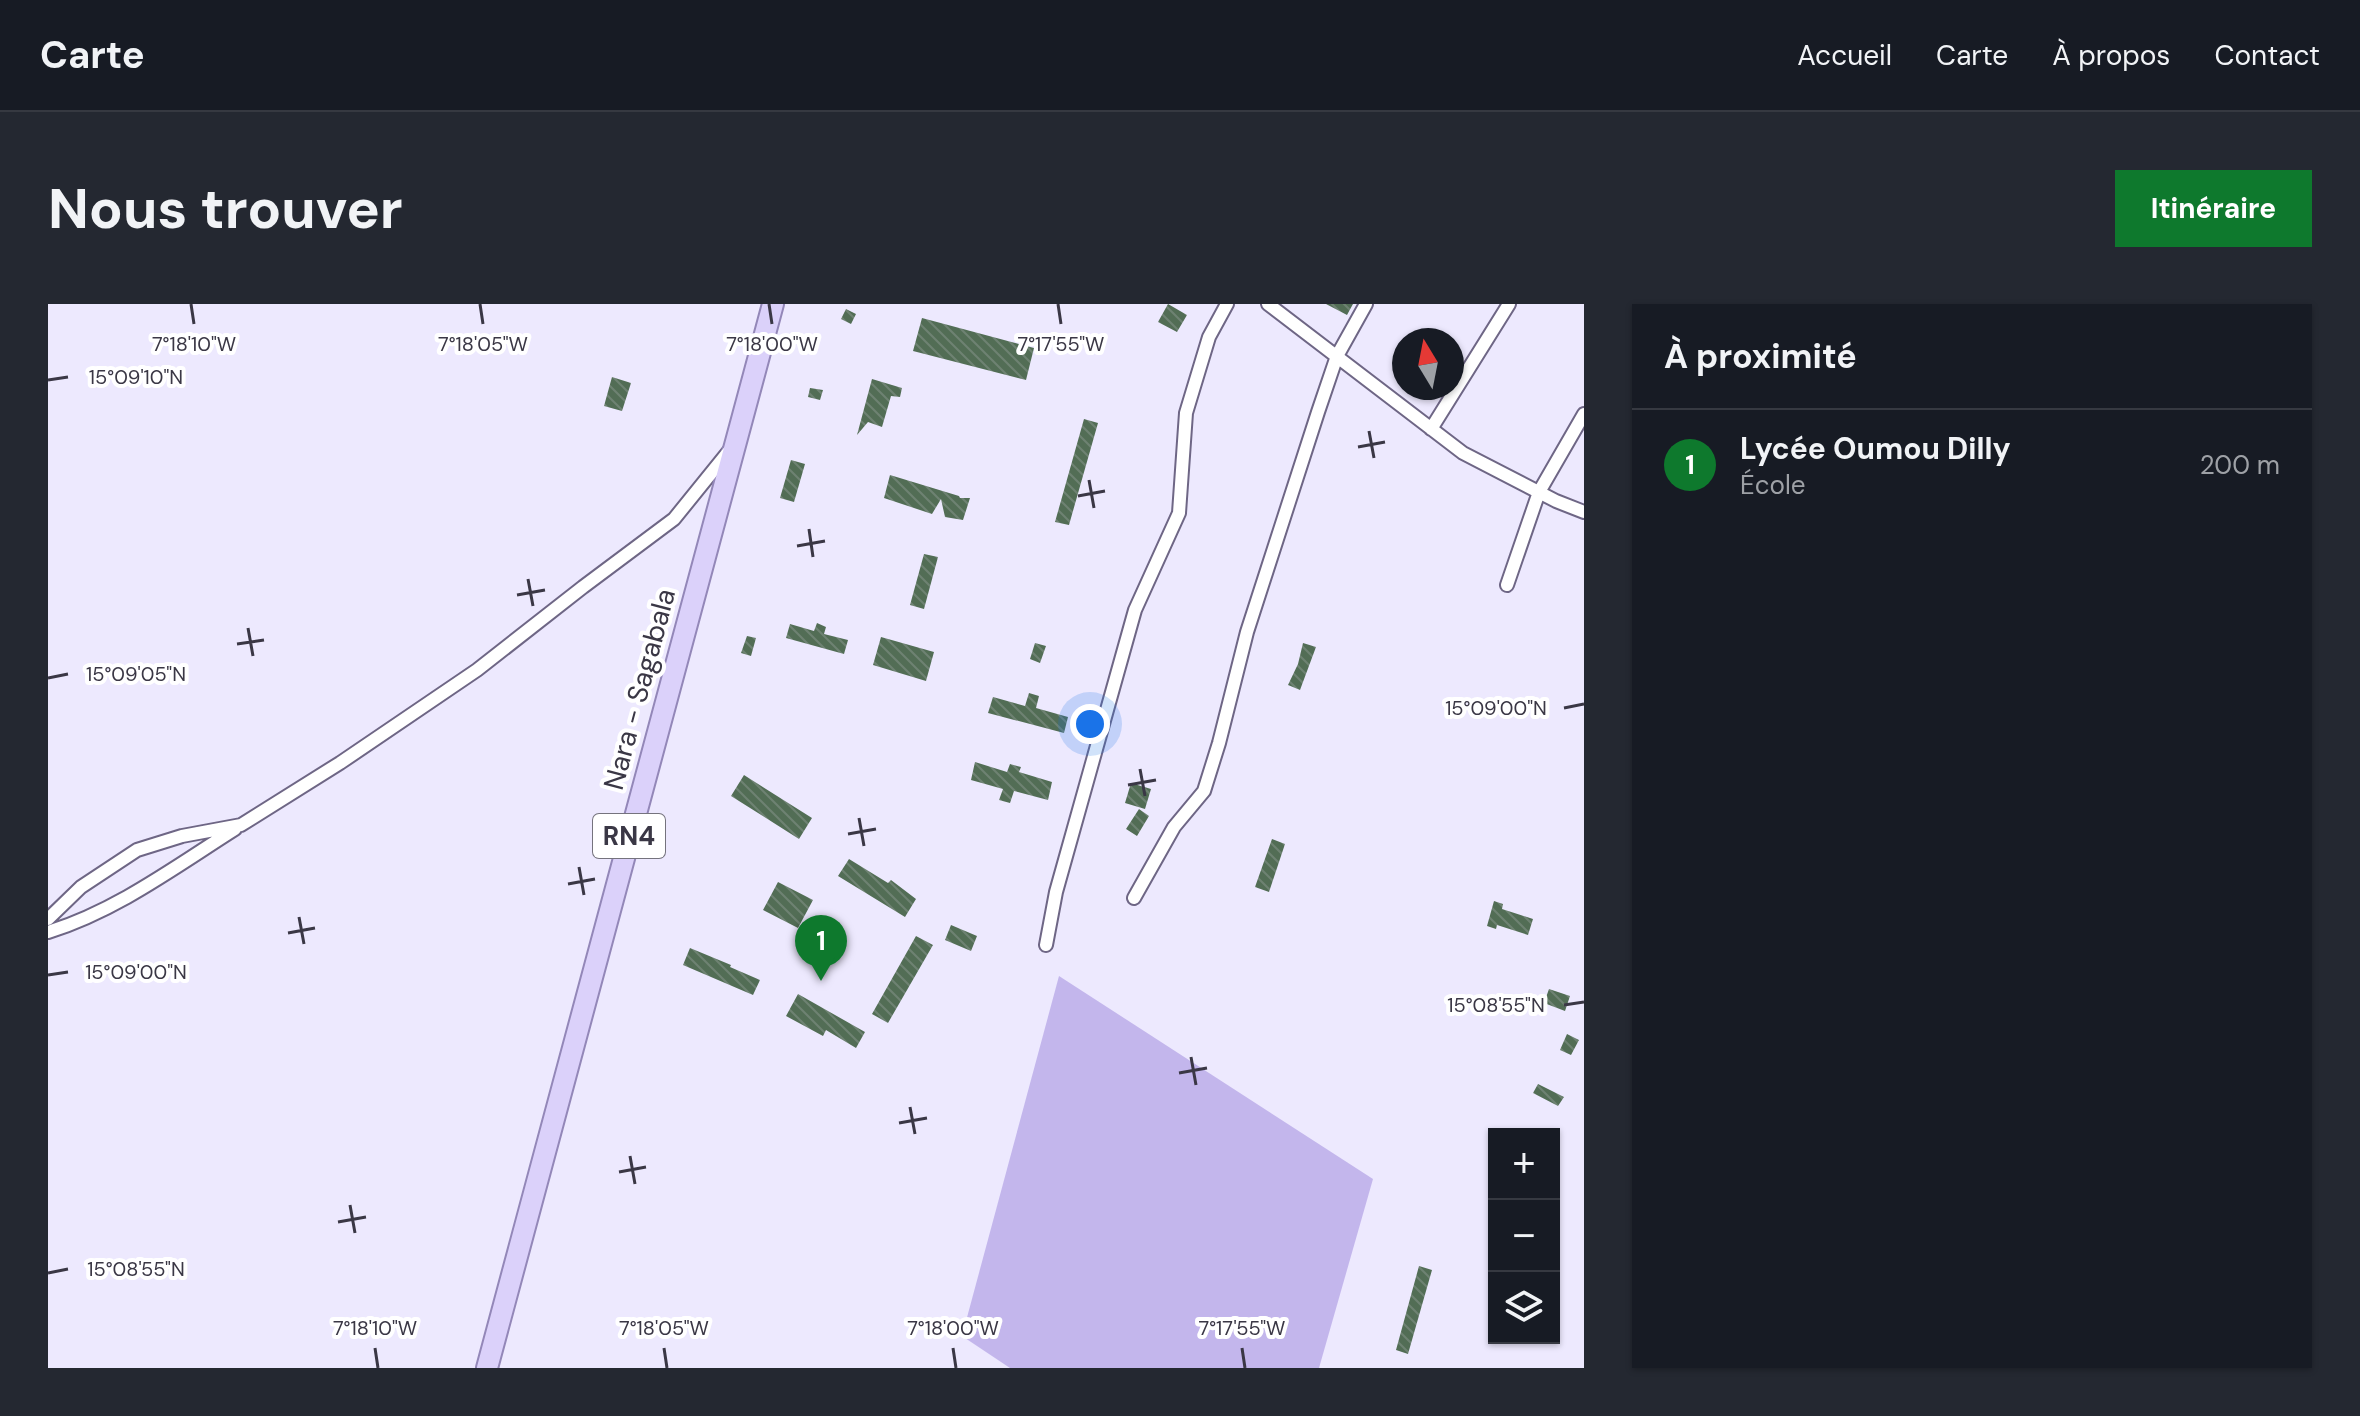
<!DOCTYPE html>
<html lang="fr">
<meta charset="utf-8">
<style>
:root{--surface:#171b24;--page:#242831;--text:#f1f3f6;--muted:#9ea1a6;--line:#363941;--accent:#0e792d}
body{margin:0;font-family:"DM Sans",sans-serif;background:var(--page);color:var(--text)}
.controls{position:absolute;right:24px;bottom:24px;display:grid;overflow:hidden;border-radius:0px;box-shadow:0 2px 6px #0004}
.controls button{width:72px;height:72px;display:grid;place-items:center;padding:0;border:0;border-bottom:2px solid var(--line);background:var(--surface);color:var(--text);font:40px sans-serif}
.compass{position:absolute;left:1344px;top:24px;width:72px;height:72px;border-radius:50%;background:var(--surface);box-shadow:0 2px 6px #0004;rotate:350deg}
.you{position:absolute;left:1042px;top:420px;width:28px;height:28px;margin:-20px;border:6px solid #fff;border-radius:50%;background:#1a73e8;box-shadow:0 0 0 12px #1a73e833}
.badge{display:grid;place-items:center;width:52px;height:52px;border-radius:50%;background:var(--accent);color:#fff;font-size:26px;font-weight:700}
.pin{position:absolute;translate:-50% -66px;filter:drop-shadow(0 2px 4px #0008)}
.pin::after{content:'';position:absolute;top:42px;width:28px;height:24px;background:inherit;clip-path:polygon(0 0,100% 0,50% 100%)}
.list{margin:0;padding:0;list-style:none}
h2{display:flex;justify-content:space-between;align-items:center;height:104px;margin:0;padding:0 32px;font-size:34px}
h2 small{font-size:26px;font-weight:400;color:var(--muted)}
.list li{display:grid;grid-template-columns:52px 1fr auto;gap:24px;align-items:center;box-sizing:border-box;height:112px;padding:0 32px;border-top:2px solid var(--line)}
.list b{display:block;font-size:30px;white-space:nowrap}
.list p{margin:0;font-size:26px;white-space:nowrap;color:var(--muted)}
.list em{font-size:26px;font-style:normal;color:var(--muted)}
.icon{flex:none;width:44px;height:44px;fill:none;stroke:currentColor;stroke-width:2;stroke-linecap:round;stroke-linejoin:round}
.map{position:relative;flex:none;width:1536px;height:1064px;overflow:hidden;border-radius:0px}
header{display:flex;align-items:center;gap:48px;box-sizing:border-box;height:112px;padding:0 40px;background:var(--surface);border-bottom:2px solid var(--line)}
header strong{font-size:38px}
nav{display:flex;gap:44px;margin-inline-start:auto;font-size:28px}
.intro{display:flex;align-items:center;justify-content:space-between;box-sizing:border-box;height:192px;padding:0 48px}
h1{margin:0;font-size:56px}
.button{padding:20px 36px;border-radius:0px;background:var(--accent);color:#fff;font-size:28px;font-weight:700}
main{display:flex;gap:48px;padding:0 48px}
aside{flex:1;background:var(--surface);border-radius:0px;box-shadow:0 2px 6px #0004}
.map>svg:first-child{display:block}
.park{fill:#c3b6ec}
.building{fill:url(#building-back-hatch)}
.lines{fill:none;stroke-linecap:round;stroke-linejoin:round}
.minor-casing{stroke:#6e6685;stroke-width:16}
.primary-casing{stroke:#9387b8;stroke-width:24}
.minor{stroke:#fff;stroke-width:12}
.primary{stroke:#dbd1fa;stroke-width:20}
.ticks{fill:none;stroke:#3a3745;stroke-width:3}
.labels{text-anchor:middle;stroke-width:8;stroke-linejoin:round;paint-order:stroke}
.shield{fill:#fff;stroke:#75737d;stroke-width:2}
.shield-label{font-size:26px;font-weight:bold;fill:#3a3745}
.street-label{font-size:28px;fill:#3a3745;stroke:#fff}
.ticks-label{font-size:20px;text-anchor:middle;fill:#3a3745;stroke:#fff;stroke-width:8;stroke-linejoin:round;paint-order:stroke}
</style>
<header>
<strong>Carte</strong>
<nav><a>Accueil</a><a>Carte</a><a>À propos</a><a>Contact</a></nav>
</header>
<div class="intro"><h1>Nous trouver</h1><a class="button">Itinéraire</a></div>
<main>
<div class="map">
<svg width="1536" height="1064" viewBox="0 0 1536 1064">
<defs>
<pattern id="building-back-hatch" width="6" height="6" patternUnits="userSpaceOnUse" patternTransform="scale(2)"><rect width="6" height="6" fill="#526d55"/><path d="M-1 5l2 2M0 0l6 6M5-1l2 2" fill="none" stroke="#6e8272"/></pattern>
</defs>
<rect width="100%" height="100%" fill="#ede9fe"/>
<!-- park -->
<path class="park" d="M1011 672 1325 875 1271 1064H962L914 1032Z"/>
<!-- building -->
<path class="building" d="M1120 0 1139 11 1129 28 1110 18Z
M1278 0H1305L1299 11Z
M798 5 808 10 803 20 793 15Z
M874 14 986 44 978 76 865 47Z
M564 73 583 79 574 107 556 102Z
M824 75 854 84 852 93 843 92 834 123 820 118 809 131Z
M762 84 775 86 772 96 760 93Z
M1036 115 1050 119 1021 221 1007 218Z
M743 156 757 160 746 198 732 194Z
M842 171 911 192 912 194H922L915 216 897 213 893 195 884 210 836 194Z
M876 250 890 253 876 305 862 301Z
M769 319 778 323 776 330 800 336 796 350 738 334 742 320 766 327Z
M699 332 708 334 703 352 693 349Z
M833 333 886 348 878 377 825 361Z
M987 339 998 342 992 359 982 355Z
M1255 339 1268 343 1252 386 1240 381 1250 360Z
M981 389 991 392 988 404 1020 413 1016 429 940 409 945 393 977 402Z
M927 458 959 468 962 460 973 463 971 468 1004 478 1000 496 966 487 962 499 951 496 955 485 923 476Z
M696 471 764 514 751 535 683 492Z
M1083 479 1103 485 1097 505 1077 499Z
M1091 505 1101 512 1089 532 1078 525Z
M1224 535 1237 540 1221 588 1207 583Z
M801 555 840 579 843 576 868 595 857 613 790 572Z
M730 578 765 596 750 624 715 606Z
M1446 597 1455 600 1454 605 1485 615 1480 631 1449 621 1448 625 1439 622Z
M903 621 929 632 923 647 897 636Z
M868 632 885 641 840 719 824 710Z
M642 644 683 661 682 663 712 676 705 691 635 661Z
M1501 685 1522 692 1517 707 1496 699Z
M750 690 817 728 808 744 778 726 775 732 738 712Z
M1519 730 1531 736 1523 751 1512 746Z
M1490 780 1516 793 1510 802 1485 789Z
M1371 962 1384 966 1360 1050 1348 1046Z"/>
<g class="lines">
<!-- minor casing -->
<g class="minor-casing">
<path id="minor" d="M1220 0 1415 149 1508 197 1536 208
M1383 125 1461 0
M1459 281 1491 188 1536 110
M1086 594 1126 523 1156 487 1171 439 1199 328 1270 108 1289 52 1318 0
M0 615 33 583 89 546 134 532 193 521 292 459 429 366 535 283 626 215 681 147
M0 628C68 607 127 563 187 525
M998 641 1008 588 1087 306 1131 209 1138 109 1161 33 1179 0"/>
</g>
<!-- primary casing -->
<g class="primary-casing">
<path id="primary" d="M439 1064 725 0"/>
</g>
<!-- minor -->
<use href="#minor" class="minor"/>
<!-- primary -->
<use href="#primary" class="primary"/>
</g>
<!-- ticks -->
<path class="ticks" d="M143 0 146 20M432 0 435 20M721 0 724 20M1010 0 1013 20M0 76 20 73M1321 127 1326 154M1310 143 1337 138M1041 176 1046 204M1030 192 1057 187M761 225 765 253M749 242 777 237M480 275 485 302M469 291 497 286M200 324 205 352M189 340 216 336M0 374 20 370M1516 404 1536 400M1092 465 1097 492M1080 481 1108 476M811 514 816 542M800 530 828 525M531 563 536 591M520 580 547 575M251 613 256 640M240 629 267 624M0 671 20 668M1516 701 1536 698M1143 753 1148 781M1131 769 1159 764M862 803 867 830M851 819 879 814M582 852 587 880M571 868 598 863M302 901 307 929M290 918 318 913M0 969 20 965M327 1044 330 1064M616 1044 619 1064M905 1044 908 1064M1194 1044 1197 1064"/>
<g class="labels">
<!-- shield labels -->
<rect class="shield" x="545" y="510" width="72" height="44" rx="6"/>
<g class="shield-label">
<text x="581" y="541">RN4</text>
</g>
<!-- street labels -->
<g class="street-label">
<text transform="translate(591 385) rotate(-75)" y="10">Nara - Sagabala</text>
</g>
</g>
<g class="ticks-label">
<text x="1013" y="47">7°17'55"W</text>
<text x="146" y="47">7°18'10"W</text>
<text x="435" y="47">7°18'05"W</text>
<text x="724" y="47">7°18'00"W</text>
<text x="88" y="80">15°09'10"N</text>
<text x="88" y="377">15°09'05"N</text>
<text x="1448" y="411">15°09'00"N</text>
<text x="88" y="675">15°09'00"N</text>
<text x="1448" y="708">15°08'55"N</text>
<text x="88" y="972">15°08'55"N</text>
<text x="327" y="1031">7°18'10"W</text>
<text x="616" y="1031">7°18'05"W</text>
<text x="905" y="1031">7°18'00"W</text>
<text x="1194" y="1031">7°17'55"W</text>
</g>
</svg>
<div class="controls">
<button>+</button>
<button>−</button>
<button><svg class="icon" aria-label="layers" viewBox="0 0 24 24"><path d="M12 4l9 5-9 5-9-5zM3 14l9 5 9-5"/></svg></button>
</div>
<svg class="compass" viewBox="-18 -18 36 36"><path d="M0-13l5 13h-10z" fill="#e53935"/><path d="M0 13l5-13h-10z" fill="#9ea1a6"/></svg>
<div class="you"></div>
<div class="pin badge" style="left:773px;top:677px">1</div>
</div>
<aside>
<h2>À proximité<small></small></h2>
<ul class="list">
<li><span class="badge">1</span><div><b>Lycée Oumou Dilly</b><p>École</p></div><em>200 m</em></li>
</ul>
</aside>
</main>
